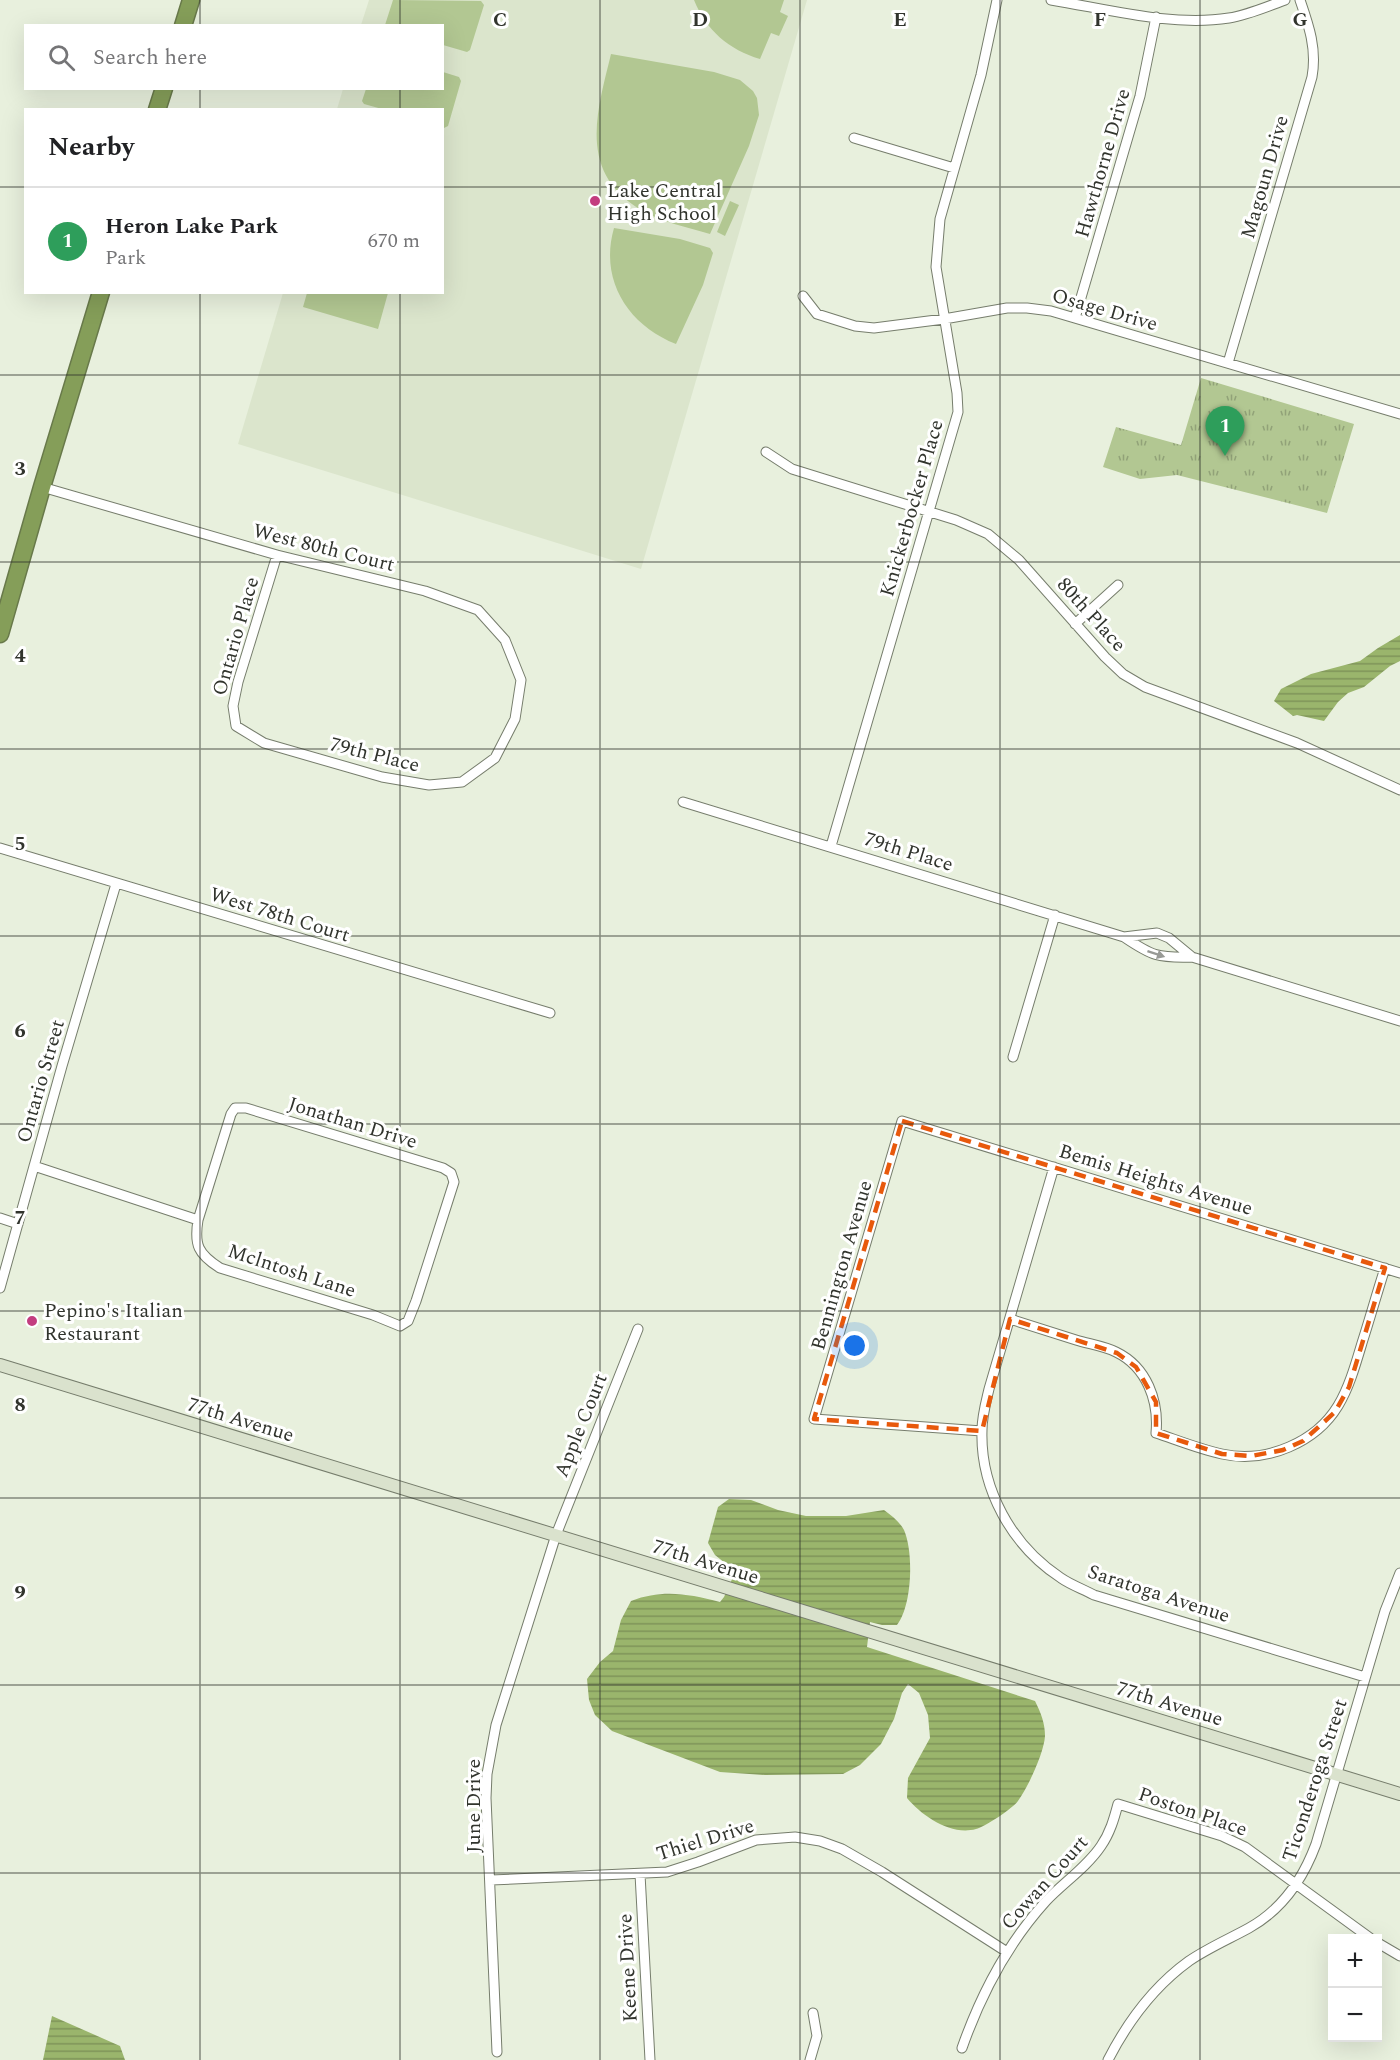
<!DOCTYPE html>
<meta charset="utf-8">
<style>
:root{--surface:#fff;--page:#f2f2f2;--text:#202124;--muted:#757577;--line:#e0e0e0;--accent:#c33d7f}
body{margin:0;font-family:Spectral,serif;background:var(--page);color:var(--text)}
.controls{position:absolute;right:18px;bottom:18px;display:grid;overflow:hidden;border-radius:0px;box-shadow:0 6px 24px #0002}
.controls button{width:54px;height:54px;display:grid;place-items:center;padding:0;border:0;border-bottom:2px solid var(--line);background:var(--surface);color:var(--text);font:30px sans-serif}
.you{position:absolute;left:855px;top:1346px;width:21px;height:21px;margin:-15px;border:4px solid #fff;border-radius:50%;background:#1a73e8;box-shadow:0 0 0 9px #1a73e833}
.badge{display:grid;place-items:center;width:39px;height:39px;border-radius:50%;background:var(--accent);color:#fff;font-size:20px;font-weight:700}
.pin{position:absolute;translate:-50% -50px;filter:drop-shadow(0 2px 3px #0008)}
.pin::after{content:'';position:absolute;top:32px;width:21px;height:18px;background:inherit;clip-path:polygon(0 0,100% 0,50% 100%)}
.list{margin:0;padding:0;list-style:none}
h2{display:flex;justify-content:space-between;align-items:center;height:78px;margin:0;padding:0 24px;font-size:26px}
h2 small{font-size:20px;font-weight:400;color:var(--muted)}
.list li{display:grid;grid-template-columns:39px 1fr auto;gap:18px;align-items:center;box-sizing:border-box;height:108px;padding:0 24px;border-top:2px solid var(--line)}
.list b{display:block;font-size:22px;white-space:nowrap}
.list p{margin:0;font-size:20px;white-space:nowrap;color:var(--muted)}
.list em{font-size:20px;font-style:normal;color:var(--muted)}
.icon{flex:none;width:33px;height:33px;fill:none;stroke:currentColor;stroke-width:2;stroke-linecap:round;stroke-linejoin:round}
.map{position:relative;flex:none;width:1400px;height:2060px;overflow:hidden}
.search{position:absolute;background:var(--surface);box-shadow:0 6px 24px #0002;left:24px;top:24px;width:420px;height:66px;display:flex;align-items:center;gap:15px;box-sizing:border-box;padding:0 21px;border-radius:0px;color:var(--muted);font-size:22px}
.panel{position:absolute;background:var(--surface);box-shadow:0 6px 24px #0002;left:24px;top:108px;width:420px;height:186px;border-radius:0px}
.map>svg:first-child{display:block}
.built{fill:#dbe5cc}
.grass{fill:#b2c792}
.park{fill:url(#park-tufts)}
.water{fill:url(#water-rules)}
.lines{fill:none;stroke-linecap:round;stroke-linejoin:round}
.street-casing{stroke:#767d6c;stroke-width:11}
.secondary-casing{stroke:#767d6c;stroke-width:14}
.highway-casing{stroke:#68794a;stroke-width:19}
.street{stroke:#fff;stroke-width:9}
.secondary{stroke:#dae2cd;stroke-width:12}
.highway{stroke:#859e59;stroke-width:16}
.oneway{fill:#989a96}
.marked{fill:none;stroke:#e8590c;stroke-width:4.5;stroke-dasharray:12 8;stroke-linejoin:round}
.grid{fill:none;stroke:#31342d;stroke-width:1.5;stroke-opacity:0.55}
.poi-dot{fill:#c33d7f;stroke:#fff;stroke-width:2}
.labels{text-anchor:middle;stroke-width:6;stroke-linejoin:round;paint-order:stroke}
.street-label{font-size:20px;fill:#31342d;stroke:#fff}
.poi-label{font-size:20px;fill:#31342d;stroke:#fff;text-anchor:start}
.grid-label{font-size:20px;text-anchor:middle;font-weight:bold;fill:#31342d;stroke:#fff;stroke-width:6;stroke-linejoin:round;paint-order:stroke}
</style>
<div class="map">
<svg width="1400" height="2060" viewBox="0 0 1400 2060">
<defs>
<pattern id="park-tufts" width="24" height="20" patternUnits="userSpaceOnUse" patternTransform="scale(1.5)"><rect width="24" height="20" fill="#b2c792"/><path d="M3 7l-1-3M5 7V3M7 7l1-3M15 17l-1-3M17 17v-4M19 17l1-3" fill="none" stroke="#91a278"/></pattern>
<pattern id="water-rules" width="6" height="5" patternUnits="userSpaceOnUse" patternTransform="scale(1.5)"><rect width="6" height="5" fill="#9ab56c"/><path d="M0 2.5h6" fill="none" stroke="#7e9459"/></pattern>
</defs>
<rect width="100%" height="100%" fill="#e8f0dd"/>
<!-- built -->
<path class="built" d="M369 0H807L641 569 238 444 283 293 442 292V110L337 109 343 89 442 88V26L361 25Z"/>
<!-- grass -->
<path class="grass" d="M393 0 481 1 484 5 470 50 467 52 443 45 442 26 385 25Z
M694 0H784L780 12 788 16 779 36 771 33 760 59C729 50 706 30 694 0Z
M611 54 714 72 740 80 753 91 757 98 759 115 749 146 710 234C687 227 661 222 641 210 577 172 597 112 611 54Z
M443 72 459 77 461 81 448 126 444 128H443L442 110 382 109 364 104 362 101 366 89 442 88Z
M730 201 739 205 725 236 717 232Z
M614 228 680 239 710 248 713 253 703 285 676 344C628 325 599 280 614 228Z
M307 293V292L388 293 378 329 303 307Z"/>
<!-- park -->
<path class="park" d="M1201 378 1354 424 1327 513 1177 475 1140 479 1103 467 1116 427 1181 445Z"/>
<!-- water -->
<path class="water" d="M1400 635V661L1390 666 1364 687 1348 693 1338 702 1324 721 1297 715 1293 716 1274 701 1281 689 1311 674 1360 661 1378 648Z
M729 1499 751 1500 778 1510 806 1516H846L884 1510C892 1516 900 1522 904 1530 914 1553 912 1606 897 1625H882L870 1622 867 1647 1035 1701C1041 1713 1045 1723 1045 1736 1044 1753 1028 1787 1018 1801 1013 1808 985 1827 976 1829 951 1836 922 1816 907 1798L908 1778 930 1738 928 1715 919 1693 908 1684 902 1693 894 1719 881 1744 860 1765 843 1774 765 1775 720 1772 612 1731 595 1715 589 1700 587 1679 600 1662 613 1651 621 1620 631 1601C663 1589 688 1594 720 1602L724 1597 733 1577 730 1567 715 1555 708 1543 718 1507Z
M52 2016 120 2046 125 2060H43Z"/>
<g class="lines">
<!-- street casing -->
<g class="street-casing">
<path id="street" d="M1051 0C1107 9 1172 27 1229 18 1248 15 1266 7 1285 0
M854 138 954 168
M803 296 817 314 855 326 874 328 944 319 1007 308H1027L1051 311 1400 414
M1075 318 1140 96 1156 17
M1228 363 1312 77C1317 49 1309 26 1300 0
M766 452 792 469 956 520 988 534 1019 560 1105 657 1123 674 1145 687 1297 743 1400 790
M42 487 277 555 425 591 478 610 505 640 521 680 515 719 495 758 462 782 429 785 382 777 264 743 236 726 233 706 238 682 277 555
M1075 624 1118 585
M683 802 1124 937C1152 956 1158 958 1192 957L1400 1021
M831 846 958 412 957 393 936 267 940 219 981 75 997 0
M0 848 550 1013
M1124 937 1157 933 1169 938 1192 957
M1013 1057 1055 915
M34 1166 198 1220C194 1245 198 1254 220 1268L373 1315 400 1326 408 1321 416 1301 454 1182 451 1173 443 1168 246 1108H235L231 1114 198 1220
M1054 1167 989 1389C986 1402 982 1416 982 1430 980 1489 1012 1546 1061 1578 1071 1585 1083 1589 1094 1595L1365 1677
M0 1218 18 1224
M0 1288 62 1066 116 884
M1010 1319C1032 1326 1054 1333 1076 1340 1089 1344 1104 1346 1116 1352 1147 1367 1159 1401 1156 1433 1177 1440 1199 1449 1222 1454 1244 1459 1268 1456 1289 1447 1338 1426 1348 1390 1362 1343 1370 1318 1377 1293 1385 1268
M982 1431 814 1419 902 1121 1400 1273
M640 1874 650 2060
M491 1880 667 1872 698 1862 756 1840 795 1837 820 1841 842 1849 882 1872 1007 1952
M1378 1943 1400 1956
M962 2048C981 1994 1007 1944 1046 1901 1063 1883 1087 1867 1101 1846 1110 1833 1114 1819 1118 1804L1222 1836 1245 1847 1370 1938
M497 2052 486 1798 487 1774 496 1725 556 1535 638 1329
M810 2060 817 2036 813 2013
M1108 2060C1128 2021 1153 1987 1189 1961 1208 1948 1229 1939 1249 1928 1283 1909 1303 1879 1316 1844L1385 1611 1400 1573"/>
</g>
<!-- secondary casing -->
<g class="secondary-casing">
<path id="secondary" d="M0 1365 1400 1794"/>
</g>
<!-- highway casing -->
<g class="highway-casing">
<path id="highway" d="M183 26 191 0
M157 110 164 88
M0 634 42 487 101 292"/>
</g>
<!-- street -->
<use href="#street" class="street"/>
<!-- secondary -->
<use href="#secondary" class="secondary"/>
<!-- highway -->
<use href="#highway" class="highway"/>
</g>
<!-- one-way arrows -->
<defs><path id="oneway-solid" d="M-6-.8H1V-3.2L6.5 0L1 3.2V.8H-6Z" transform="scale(1.5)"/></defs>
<use class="oneway" href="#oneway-solid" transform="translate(1156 954) rotate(18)"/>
<!-- marked area -->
<path class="marked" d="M902 1121 1385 1268 1349 1387 1335 1412 1303 1441 1283 1450 1251 1456 1222 1454 1156 1433V1402L1136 1367 1117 1353 1010 1319 982 1431 814 1419Z"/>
<!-- grid -->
<path class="grid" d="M200 0V26M400 0V26M600 0V2060M800 0V2060M1000 0V2060M1200 0V2060M200 88V110M400 88V110M0 187H26M442 187H1400M200 292V2060M400 292V2060M0 375H1400M0 562H1400M0 749H1400M0 936H1400M0 1124H1400M0 1311H1400M0 1498H1400M0 1685H1400M0 1873H1400"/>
<!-- markers -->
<g class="poi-dot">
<circle cx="595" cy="201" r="6"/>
<circle cx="32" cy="1321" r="6"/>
</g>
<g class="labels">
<!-- street labels -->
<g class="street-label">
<text transform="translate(1102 163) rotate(-74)" y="7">Hawthorne Drive</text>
<text transform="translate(1264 177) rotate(-74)" y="7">Magoun Drive</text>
<text transform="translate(1105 309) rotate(16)" y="7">Osage Drive</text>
<text transform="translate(911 508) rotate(-74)" y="7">Knickerbocker Place</text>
<text transform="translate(324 547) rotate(14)" y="7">West 80th Court</text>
<text transform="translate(1092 614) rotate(48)" y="7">80th Place</text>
<text transform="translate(235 636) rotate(-74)" y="7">Ontario Place</text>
<text transform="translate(375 754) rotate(14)" y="7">79th Place</text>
<text transform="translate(909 851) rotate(17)" y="7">79th Place</text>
<text transform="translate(280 914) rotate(17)" y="7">West 78th Court</text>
<text transform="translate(40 1081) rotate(-74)" y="7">Ontario Street</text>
<text transform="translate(353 1122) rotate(17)" y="7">Jonathan Drive</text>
<text transform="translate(1156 1179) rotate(17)" y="7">Bemis Heights Avenue</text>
<text transform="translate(841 1265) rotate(-74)" y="7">Bennington Avenue</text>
<text transform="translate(292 1270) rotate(18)" y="7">Mclntosh Lane</text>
<text transform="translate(241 1419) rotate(17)" y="7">77th Avenue</text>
<text transform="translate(580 1425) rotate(-68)" y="7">Apple Court</text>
<text transform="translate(706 1561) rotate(17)" y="7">77th Avenue</text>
<text transform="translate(1159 1593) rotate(18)" y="7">Saratoga Avenue</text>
<text transform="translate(1170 1703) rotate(17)" y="7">77th Avenue</text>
<text transform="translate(1314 1780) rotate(-72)" y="7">Ticonderoga Street</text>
<text transform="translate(473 1806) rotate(-90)" y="7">June Drive</text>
<text transform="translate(1193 1811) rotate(19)" y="7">Poston Place</text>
<text transform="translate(705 1839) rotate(-17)" y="7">Thiel Drive</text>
<text transform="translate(1044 1882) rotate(-48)" y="7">Cowan Court</text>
<text transform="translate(627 1968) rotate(-93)" y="7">Keene Drive</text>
</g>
<!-- poi labels -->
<g class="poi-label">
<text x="607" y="197">Lake Central<tspan x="607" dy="23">High School</tspan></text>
<text x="44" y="1317">Pepino's Italian<tspan x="44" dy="23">Restaurant</tspan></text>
</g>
</g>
<g class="grid-label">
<text x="500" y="26">C</text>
<text x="700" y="26">D</text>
<text x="900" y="26">E</text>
<text x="1100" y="26">F</text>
<text x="1300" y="26">G</text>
<text x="20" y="475">3</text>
<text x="20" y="662">4</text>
<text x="20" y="850">5</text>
<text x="20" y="1037">6</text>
<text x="20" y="1224">7</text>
<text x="20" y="1411">8</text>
<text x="20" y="1599">9</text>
</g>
</svg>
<div class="controls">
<button>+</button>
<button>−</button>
</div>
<div class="you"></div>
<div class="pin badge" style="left:1225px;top:456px;background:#2e9e5b">1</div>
<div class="search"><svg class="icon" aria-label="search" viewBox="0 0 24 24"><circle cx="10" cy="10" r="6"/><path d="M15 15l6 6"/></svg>Search here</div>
<section class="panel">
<h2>Nearby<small></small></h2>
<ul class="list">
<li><span class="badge" style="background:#2e9e5b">1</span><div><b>Heron Lake Park</b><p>Park</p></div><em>670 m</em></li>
</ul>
</section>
</div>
